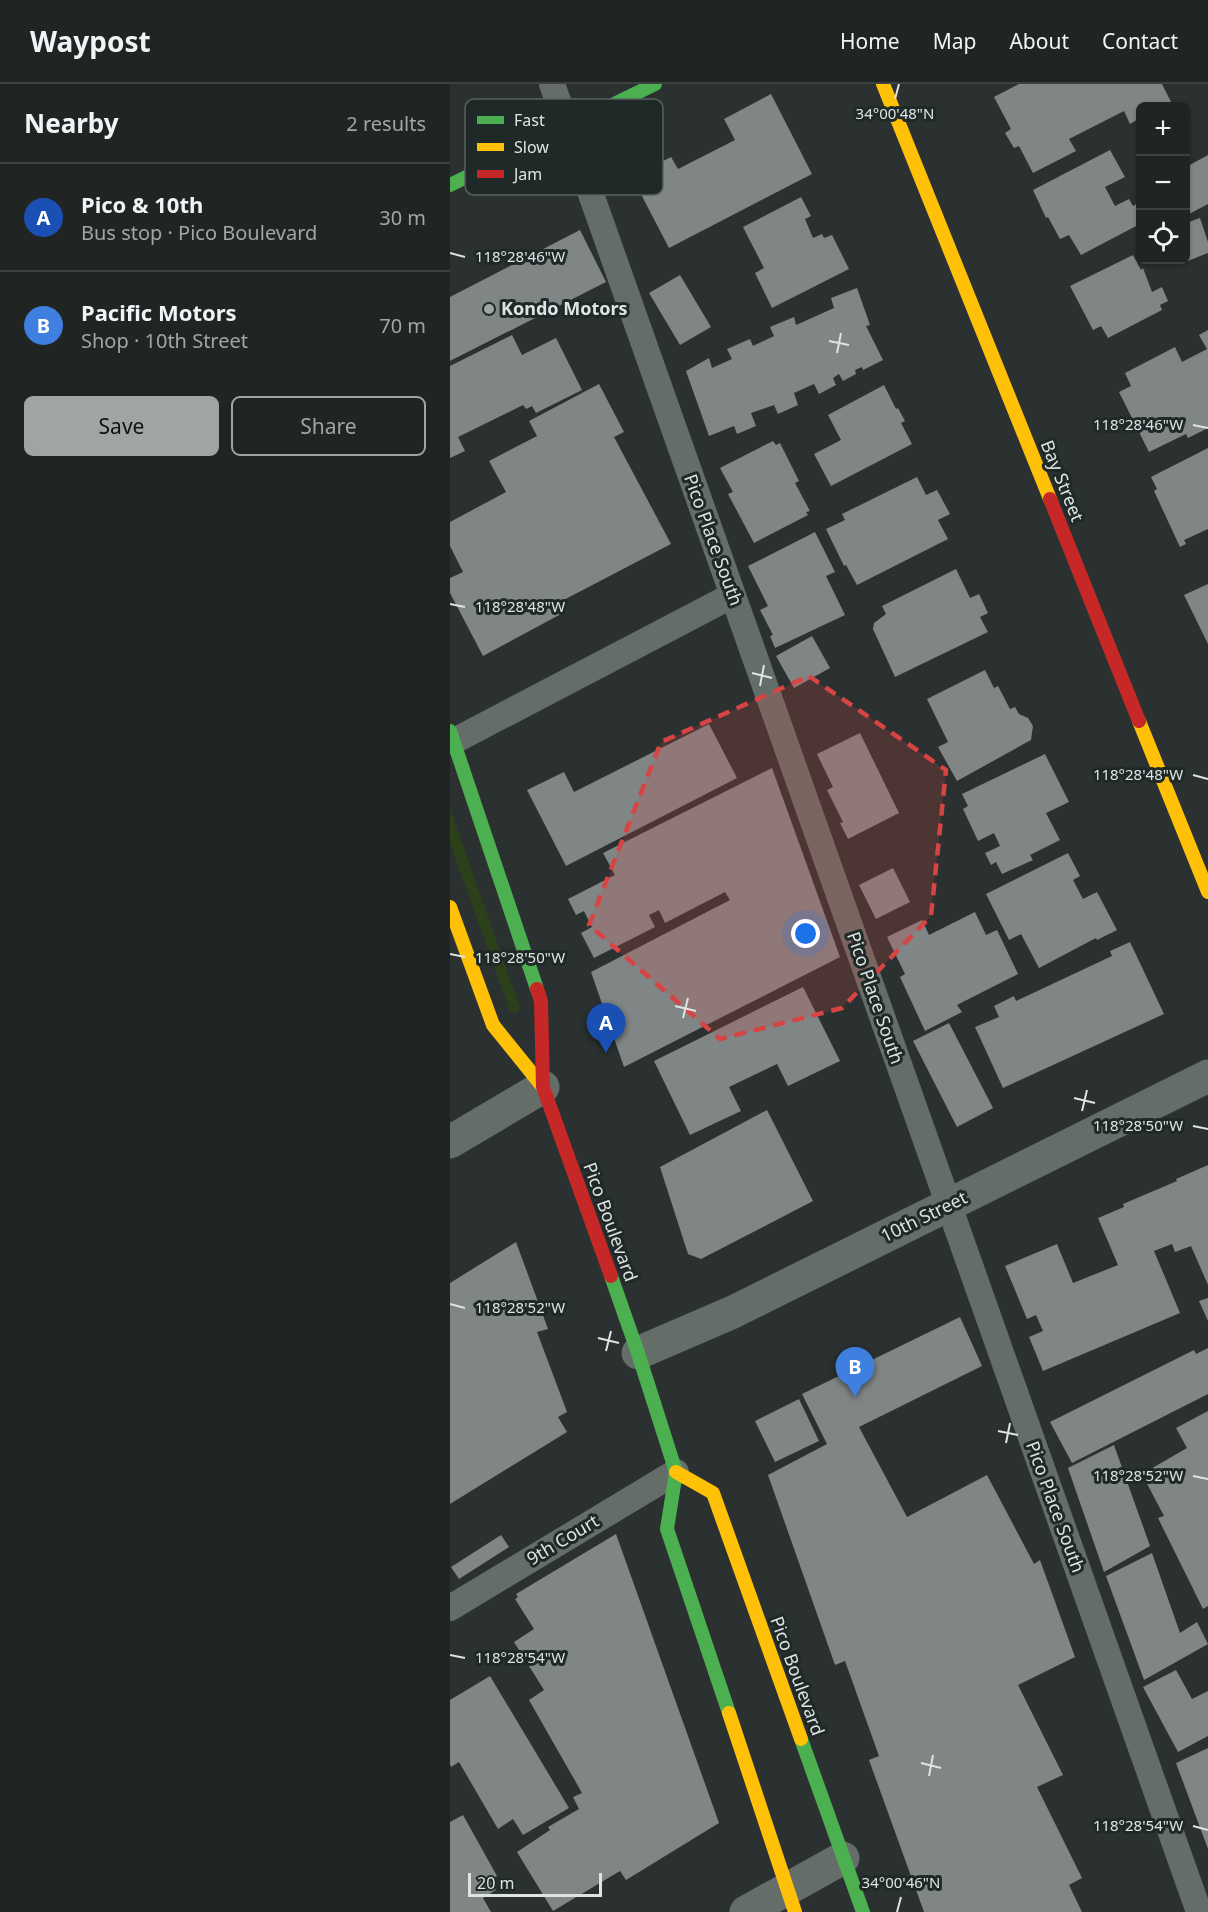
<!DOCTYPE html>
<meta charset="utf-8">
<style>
:root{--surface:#202524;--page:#2d3131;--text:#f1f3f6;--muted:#a2a5a6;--line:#3d4241;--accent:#9fa5a4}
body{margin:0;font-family:"Noto Sans",sans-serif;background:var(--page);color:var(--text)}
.controls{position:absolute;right:18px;top:18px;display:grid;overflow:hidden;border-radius:9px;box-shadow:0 2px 4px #0004}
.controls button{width:54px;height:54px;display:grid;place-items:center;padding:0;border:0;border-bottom:2px solid var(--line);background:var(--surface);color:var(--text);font:30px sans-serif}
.scale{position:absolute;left:18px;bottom:15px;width:134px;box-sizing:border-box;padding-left:6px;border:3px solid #dee4e3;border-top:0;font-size:16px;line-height:21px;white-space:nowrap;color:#dee4e3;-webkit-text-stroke:4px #1f2928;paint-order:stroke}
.you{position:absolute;left:356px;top:850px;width:21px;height:21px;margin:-15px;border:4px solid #fff;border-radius:50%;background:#1a73e8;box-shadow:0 0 0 9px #1a73e833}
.badge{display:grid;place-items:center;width:39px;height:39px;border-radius:50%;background:var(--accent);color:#fff;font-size:20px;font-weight:700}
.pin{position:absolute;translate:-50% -50px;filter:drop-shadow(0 2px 3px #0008)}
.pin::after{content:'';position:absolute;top:32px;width:21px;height:18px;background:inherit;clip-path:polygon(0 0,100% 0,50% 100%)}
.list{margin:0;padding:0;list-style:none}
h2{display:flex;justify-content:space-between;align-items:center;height:78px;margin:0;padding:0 24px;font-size:26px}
h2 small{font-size:20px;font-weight:400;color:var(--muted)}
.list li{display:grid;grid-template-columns:39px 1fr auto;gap:18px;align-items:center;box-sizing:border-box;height:108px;padding:0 24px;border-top:2px solid var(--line)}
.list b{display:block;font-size:22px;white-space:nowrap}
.list p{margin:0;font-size:20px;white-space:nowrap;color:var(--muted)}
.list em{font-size:20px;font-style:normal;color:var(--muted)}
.actions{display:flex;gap:12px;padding:18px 24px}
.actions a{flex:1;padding:14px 0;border:2px solid var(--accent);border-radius:9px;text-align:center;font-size:21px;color:var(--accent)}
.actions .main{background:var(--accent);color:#111}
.icon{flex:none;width:33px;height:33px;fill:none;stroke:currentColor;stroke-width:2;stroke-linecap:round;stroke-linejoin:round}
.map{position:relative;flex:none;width:758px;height:1828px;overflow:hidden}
header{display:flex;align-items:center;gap:36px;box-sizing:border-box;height:84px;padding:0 30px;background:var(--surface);border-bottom:2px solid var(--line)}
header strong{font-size:28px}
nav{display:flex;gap:33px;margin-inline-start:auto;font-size:21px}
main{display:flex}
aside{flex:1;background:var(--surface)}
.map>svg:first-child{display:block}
.green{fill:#2c411a}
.building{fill:#808585}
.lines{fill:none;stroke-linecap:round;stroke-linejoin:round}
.lane{stroke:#646d68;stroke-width:26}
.street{stroke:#646d68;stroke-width:33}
.fast{stroke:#4caf50;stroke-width:14}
.slow{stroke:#ffc107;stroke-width:14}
.jam{stroke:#c62828;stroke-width:14}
.marked{fill:#d74444;fill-opacity:0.2;stroke:#d74444;stroke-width:4.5;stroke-dasharray:12 8;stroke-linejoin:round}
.ticks{fill:none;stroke:#dee4e3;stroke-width:2}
.poi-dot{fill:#9fa5a4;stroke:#1f2928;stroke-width:2}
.labels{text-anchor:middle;stroke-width:6;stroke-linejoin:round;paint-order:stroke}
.poi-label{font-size:18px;font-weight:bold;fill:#dee4e3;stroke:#1f2928;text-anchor:start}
.street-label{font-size:18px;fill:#dee4e3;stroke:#1f2928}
.key{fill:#1f2928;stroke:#586160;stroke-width:1.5}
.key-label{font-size:16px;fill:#dee4e3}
.ticks-label{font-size:15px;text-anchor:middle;fill:#dee4e3;stroke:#1f2928;stroke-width:6;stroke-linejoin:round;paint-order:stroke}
</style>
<header>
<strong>Waypost</strong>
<nav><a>Home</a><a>Map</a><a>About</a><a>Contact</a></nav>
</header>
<main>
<aside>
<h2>Nearby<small>2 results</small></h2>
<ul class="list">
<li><span class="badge" style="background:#1a4fb4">A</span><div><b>Pico &amp; 10th</b><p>Bus stop · Pico Boulevard</p></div><em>30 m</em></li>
<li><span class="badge" style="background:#3f7fe0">B</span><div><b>Pacific Motors</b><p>Shop · 10th Street</p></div><em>70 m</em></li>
</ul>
<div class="actions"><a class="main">Save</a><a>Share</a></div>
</aside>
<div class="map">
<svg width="758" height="1828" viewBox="0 0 758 1828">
<rect width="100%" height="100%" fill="#2b3130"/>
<!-- green -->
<path class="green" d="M0 725 70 924 67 929 60 927 0 759Z"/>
<!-- building -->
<path class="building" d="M569 0H712L721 18 712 22H690V34L680 40 674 27 619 55 626 67 583 89 569 62 564 64 555 49 561 45 544 13Z
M321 10 362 90 219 164 182 93 221 73 228 85 285 56 274 35Z
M660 66 675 93 655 103 665 122 679 115 683 122 688 119 690 124V140L631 171 619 151 610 155 598 133 596 134 583 106Z
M758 71V120L739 130 736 123V83Z
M351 113 361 132 355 135 363 154 372 150 374 154 382 151 399 185 322 224 305 189 314 184 293 143Z
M750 134 758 158V169L730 180 728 176H736V139Z
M130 146 156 198 0 277V213Z
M683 171 691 186 693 184 702 208 712 203 718 217 710 221 712 226 658 254 651 242 643 246 620 202Z
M230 191 261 243 230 261 199 209Z
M407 204 420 241 416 242 433 276 413 286 412 283 405 286 406 290 393 297 389 290 383 294 386 301 369 310 364 300 344 309 348 321 328 330 324 321 301 329 306 342 287 350 284 342 259 352 236 287 259 274 262 284 282 275 277 265 300 255 303 262 324 252 320 243 344 233 346 241 384 224 381 214Z
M758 246V344L738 354 736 350 699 368 669 308 681 302 675 289 725 263 732 278 757 265 749 251Z
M62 251 72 271 106 254 132 306 86 329 82 322 76 325 73 321 8 353 15 367 0 374V282Z
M149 300 174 348 164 353 221 460 106 520 111 530 33 572 0 509V494L13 488 0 462V438L56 408 39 377 87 352 79 337Z
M434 301 446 325 448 324 455 337 451 339 462 360 381 402 364 370 391 356 378 331Z
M323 357 326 361 330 359 349 397 345 399 360 427 356 428 358 431 304 459 278 410 283 408 270 384Z
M758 364V445L734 456 736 460 730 463 704 407 707 405 701 393Z
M467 393 476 411 487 406 500 430 488 436 498 455 407 501 396 481 394 482 376 445 395 436 392 430Z
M365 448 385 488 376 492 395 531 325 564 320 552 323 551 310 526 318 522 298 482Z
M506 485 520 514 529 510 538 529 530 533 538 548 445 593 423 545 424 539 436 530 432 522Z
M758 500V560L734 511Z
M362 552 380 584 344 604 326 572Z
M535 586 544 604 548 602 560 625 565 623 569 630 578 634 583 642 581 656 507 697 488 663 498 658 477 615Z
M259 640 287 694 116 782 77 706 114 688 124 708Z
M410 649 449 729 398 755 390 739 393 738 377 706 383 703 367 670Z
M595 670 619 718 596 729 610 756 580 771 583 776 552 790 546 778 541 781 535 769 550 762 544 749 528 757 513 725 518 722 512 710Z
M322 684 390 873 174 983 141 888 280 816 275 808 215 839 209 826 199 831 205 843 144 874 131 849 142 843 134 827 126 831 118 815 165 791 153 769Z
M618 769 630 792 623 796 633 815 647 808 667 846 647 856 646 854 589 884 571 850 559 856 536 810Z
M443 784 460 818 426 835 409 801Z
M525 828 536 851 547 846 568 890 507 921 512 928 475 947 450 893 455 890 437 853 472 836 479 851Z
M680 858 714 930 553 1004 525 943 549 933 544 922 564 912 566 917 662 872 660 867Z
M353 903 390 977 338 1002 327 980 279 1003 291 1027 240 1051 204 977Z
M499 939 543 1024 507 1043 463 957Z
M317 1026 363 1117 251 1175 238 1170 210 1083Z
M758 1081V1201L741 1162 725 1168 722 1160 704 1167 730 1229 593 1287 579 1253 593 1247 586 1231 577 1235 555 1182 607 1160 623 1199 668 1181 648 1134 674 1123 673 1120 727 1097 726 1095Z
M66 1158 98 1245 87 1248 117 1328 108 1333 117 1348 0 1420V1199Z
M758 1214V1237L749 1217Z
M510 1233 532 1282 409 1343 457 1433 537 1391 584 1480 590 1476 625 1573 568 1601 613 1691 587 1703 632 1794 619 1801 632 1828H474L419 1676 429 1672 395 1577 385 1581 318 1391 377 1360 352 1310Z
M758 1264V1310L622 1379 600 1338 744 1266 746 1270Z
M349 1315 369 1357 325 1378 305 1337Z
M758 1327V1522L753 1525 708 1434 714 1432 692 1390 737 1364 726 1344Z
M664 1361 700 1462 654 1488 618 1384Z
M166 1450 269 1739 176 1796 170 1787 103 1827 67 1768 100 1746 98 1743 129 1725 123 1713 132 1709 79 1616 94 1606 64 1558 84 1545 65 1515 68 1513 66 1510Z
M51 1451 59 1463 9 1495 1 1483Z
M702 1469 730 1549 747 1538 758 1560 694 1596 656 1492Z
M726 1586 742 1615 758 1607V1652L728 1668 693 1603Z
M40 1592 119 1724 73 1751 63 1735 48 1745 9 1678 1 1683 0 1680V1616Z
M758 1664V1765L726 1679Z
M13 1731 47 1792 40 1796 46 1806 33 1814 41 1828H0V1738Z"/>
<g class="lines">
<!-- lane -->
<path class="lane" d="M102 0 749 1828
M4 657 283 511
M0 1524 226 1388"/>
<!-- street -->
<path class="street" d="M0 1058 93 1003
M188 1269 283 1228 758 992
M296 1828 393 1774"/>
<!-- fast -->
<path class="fast" d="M0 101 205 0
M0 647 87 905
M161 1192 188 1269 226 1388 217 1445 279 1629
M351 1655 413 1828"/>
<!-- slow -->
<path class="slow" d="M433 0 600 415
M689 637 758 808
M0 823 43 941 93 1003
M226 1388 263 1409 351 1655
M279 1629 345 1828"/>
<!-- jam -->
<path class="jam" d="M600 415 689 637
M87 905 91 917 93 1003 161 1192"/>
</g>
<!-- marked area -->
<path class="marked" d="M359 592 496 686 481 832 392 924 270 955 139 841 211 658Z"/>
<!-- ticks -->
<path class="ticks" d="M445 15 449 0M0 169 15 173M379 257 399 261M387 269 391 249M743 341 758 344M0 520 15 523M302 589 322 594M310 602 314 581M743 691 758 695M0 870 15 873M225 922 246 927M233 934 238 914M624 1014 645 1019M632 1027 637 1006M743 1042 758 1045M0 1220 15 1224M148 1254 169 1259M156 1267 161 1247M548 1347 568 1351M556 1359 560 1339M743 1392 758 1395M0 1571 15 1574M471 1679 491 1684M479 1692 483 1671M743 1742 758 1746M447 1828 451 1813"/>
<!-- markers -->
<circle class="poi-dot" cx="39" cy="225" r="6"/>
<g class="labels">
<!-- poi labels -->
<g class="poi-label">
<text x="51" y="231">Kondo Motors</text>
</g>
<!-- street labels -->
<g class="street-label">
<text transform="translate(612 397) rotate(68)" y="6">Bay Street</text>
<text transform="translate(263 456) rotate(70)" y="6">Pico Place South</text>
<text transform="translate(425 914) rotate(71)" y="6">Pico Place South</text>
<text transform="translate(474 1133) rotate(-26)" y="6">10th Street</text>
<text transform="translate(160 1138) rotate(70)" y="6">Pico Boulevard</text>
<text transform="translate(605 1423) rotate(70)" y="6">Pico Place South</text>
<text transform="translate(113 1456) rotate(-31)" y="6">9th Court</text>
<text transform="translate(347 1592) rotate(70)" y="6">Pico Boulevard</text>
</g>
</g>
<!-- legend -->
<rect x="15" y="15" width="198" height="96" rx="9" class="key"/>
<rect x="27" y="32" width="27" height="8" fill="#4caf50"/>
<rect x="27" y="59" width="27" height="8" fill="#ffc107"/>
<rect x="27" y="86" width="27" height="8" fill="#c62828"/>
<g class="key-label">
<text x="64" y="42">Fast</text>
<text x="64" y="69">Slow</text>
<text x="64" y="96">Jam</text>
</g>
<g class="ticks-label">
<text x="445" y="35">34°00'48"N</text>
<text x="70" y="178">118°28'46"W</text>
<text x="688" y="346">118°28'46"W</text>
<text x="70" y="528">118°28'48"W</text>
<text x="688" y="696">118°28'48"W</text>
<text x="70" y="879">118°28'50"W</text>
<text x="688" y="1047">118°28'50"W</text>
<text x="70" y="1229">118°28'52"W</text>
<text x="688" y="1397">118°28'52"W</text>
<text x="70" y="1579">118°28'54"W</text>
<text x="688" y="1747">118°28'54"W</text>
<text x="451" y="1804">34°00'46"N</text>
</g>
</svg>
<div class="controls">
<button>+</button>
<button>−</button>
<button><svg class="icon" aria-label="locate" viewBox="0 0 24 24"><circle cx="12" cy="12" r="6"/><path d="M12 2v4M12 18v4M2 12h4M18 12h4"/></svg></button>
</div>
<div class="scale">20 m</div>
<div class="you"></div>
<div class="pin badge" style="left:156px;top:969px;background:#1a4fb4">A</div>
<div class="pin badge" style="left:405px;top:1313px;background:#3f7fe0">B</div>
</div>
</main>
